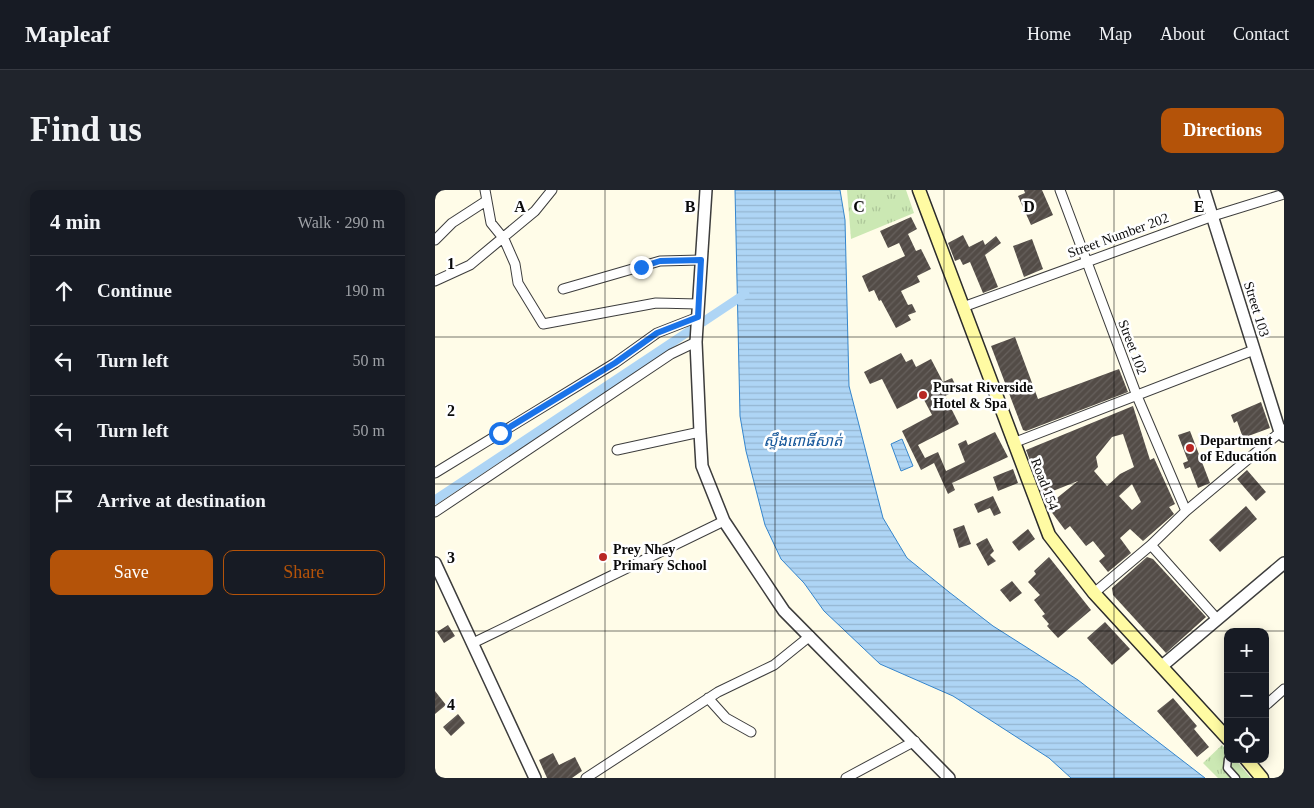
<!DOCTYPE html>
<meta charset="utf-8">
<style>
:root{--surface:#171b24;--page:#20242c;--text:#f1f3f6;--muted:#9ea1a6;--line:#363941;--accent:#b45309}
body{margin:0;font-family:"Times New Roman","Noto Sans Khmer",serif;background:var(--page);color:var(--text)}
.controls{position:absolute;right:15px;bottom:15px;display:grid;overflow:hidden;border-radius:10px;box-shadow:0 2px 12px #0003}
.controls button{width:45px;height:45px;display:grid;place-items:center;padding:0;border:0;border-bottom:1px solid var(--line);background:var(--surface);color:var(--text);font:25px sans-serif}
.stop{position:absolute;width:15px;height:15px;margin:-11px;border:4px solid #1a73e8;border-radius:50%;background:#fff}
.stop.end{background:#1a73e8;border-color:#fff;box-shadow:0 1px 5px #0008}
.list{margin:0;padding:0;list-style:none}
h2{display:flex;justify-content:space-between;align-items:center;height:65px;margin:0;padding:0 20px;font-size:21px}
h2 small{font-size:16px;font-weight:400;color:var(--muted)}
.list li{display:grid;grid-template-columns:32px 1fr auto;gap:15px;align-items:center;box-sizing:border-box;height:70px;padding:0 20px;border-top:1px solid var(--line)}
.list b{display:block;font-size:19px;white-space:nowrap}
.list em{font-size:16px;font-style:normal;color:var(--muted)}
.actions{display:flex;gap:10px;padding:15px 20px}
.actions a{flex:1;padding:11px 0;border:1px solid var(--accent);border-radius:10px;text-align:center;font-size:18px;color:var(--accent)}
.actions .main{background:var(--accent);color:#fff}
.icon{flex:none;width:28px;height:28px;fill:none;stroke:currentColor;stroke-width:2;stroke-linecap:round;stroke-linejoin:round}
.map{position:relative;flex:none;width:849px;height:588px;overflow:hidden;border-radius:10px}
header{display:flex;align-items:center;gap:30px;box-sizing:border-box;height:70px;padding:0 25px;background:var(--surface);border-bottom:1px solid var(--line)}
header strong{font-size:24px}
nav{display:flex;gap:28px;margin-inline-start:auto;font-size:18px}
.intro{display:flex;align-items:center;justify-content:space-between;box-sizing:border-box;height:120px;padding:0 30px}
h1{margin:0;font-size:35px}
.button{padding:12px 22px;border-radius:10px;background:var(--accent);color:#fff;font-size:18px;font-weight:700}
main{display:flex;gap:30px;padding:0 30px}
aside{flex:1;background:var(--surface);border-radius:10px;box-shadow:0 2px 12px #0003}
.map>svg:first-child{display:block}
.grass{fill:url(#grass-tufts)}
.water{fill:url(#water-rules);stroke:#3585cc}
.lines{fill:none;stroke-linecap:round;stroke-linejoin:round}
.canal{stroke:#aed5f5;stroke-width:9}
.building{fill:url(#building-hatch);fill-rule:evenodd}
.pedestrian-casing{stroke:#3d3d3d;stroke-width:9}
.minor-casing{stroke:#3d3d3d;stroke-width:11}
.tertiary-casing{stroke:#3d3d3d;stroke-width:14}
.secondary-casing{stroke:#2c2c2c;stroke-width:15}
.pedestrian{stroke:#fff;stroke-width:6}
.minor{stroke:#fff;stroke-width:9}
.tertiary{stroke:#fff;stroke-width:11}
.secondary{stroke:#fffba3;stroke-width:12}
.route{stroke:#1a73e8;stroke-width:6}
.grid{fill:none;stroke:#0a0a0a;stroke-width:1;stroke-opacity:0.55}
.poi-dot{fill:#b82824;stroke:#fff;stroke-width:2}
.labels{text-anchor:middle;stroke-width:5;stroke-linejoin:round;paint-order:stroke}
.street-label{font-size:14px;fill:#0a0a0a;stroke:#fff}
.poi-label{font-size:14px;font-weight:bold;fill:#0a0a0a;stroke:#fff;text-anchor:start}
.water-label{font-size:15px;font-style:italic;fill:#16579a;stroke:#fff}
.grid-label{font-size:16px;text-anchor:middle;font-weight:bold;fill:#0a0a0a;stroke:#fff;stroke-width:5;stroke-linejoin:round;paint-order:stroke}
</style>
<header>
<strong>Mapleaf</strong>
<nav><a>Home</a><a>Map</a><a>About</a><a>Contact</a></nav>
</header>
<div class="intro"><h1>Find us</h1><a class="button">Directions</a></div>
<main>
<aside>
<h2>4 min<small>Walk · 290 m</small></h2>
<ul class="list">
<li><svg class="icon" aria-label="ahead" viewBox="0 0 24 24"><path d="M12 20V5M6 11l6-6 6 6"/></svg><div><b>Continue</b></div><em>190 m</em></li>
<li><svg class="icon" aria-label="left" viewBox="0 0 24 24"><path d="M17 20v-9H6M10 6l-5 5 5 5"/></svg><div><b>Turn left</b></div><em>50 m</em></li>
<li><svg class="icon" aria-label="left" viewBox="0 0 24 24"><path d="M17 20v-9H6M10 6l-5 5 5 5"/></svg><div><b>Turn left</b></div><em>50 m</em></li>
<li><svg class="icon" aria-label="arrive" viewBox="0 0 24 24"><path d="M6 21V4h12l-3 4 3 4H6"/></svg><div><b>Arrive at destination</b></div></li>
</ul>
<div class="actions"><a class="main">Save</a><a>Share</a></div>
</aside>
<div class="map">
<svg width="849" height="588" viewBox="0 0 849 588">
<defs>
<pattern id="grass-tufts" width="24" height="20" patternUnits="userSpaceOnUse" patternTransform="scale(1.25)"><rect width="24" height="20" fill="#cbe8b3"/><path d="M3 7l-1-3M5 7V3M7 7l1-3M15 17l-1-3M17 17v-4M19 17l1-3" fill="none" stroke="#adc699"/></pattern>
<pattern id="water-rules" width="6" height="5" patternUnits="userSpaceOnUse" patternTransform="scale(1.25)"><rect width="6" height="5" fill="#aed5f5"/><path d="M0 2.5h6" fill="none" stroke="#94b6d1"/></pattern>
<pattern id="building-hatch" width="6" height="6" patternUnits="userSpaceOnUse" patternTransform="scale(1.25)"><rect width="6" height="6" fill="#534c47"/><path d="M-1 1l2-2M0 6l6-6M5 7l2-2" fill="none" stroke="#67615d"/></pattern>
</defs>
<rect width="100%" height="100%" fill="#fffce8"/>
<!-- grass -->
<path class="grass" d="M412 0H471L479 23 416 49Z
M787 555 793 562V569H800L816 588H783L768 573Z"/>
<!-- water -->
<path class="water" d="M300 0H405L410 30 414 196 448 328 472 368 514 402 558 436 643 490 770 588H636L614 568 518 506 445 474 389 421 369 393 346 369 330 335 311 261 305 226Z
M467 249 478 276 466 281 456 254Z"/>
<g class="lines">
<!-- canal -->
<path class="canal" d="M0 310 310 104"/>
</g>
<!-- building -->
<path class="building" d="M589 0H607L618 25 596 35 583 6 590 3Z
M476 27 482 39 473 44 481 61 486 59 496 79 482 86 485 92 466 101 473 115 477 114 481 122 473 125 476 130 461 138 446 110 444 111 439 100 434 102 427 86 470 66 464 53 453 58 445 41Z
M528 45 534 57 548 50 550 55 561 46 566 53 550 65 563 97 548 103 535 72 528 75 525 69 520 71 513 53Z
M597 49 608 79 589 87 578 56Z
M580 147 603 209 684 179 693 202 591 241 588 240 556 156Z
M466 163 471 172 477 169 481 177 496 169 508 192 517 188 523 200 510 206 524 234 483 255 490 268 503 262 511 281 530 272 523 254 531 250 533 255 560 242 573 267 517 293 520 300 513 304 499 273 486 280 467 241 497 225 487 206 462 219 447 189 435 194 429 182Z
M826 212 835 238 808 248 802 231 799 233 796 225Z
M698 216 715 270 719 268 740 314 734 317 739 324 708 351 695 339 685 348 696 363 673 382 664 371 670 366 658 351 651 356 635 336 630 340 612 316 643 291 608 305 591 260ZM688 244 699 277 685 284 672 296 659 281 663 277 661 267 677 247ZM697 294 706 312 697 320 684 306Z
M755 241 775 293 763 298 755 277 750 279 748 273 753 271 743 245Z
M578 279 583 293 563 301 558 287Z
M812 280 831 302 821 311 802 289Z
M558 306 566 323 559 326 555 318 543 323 539 314Z
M811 316 822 329 785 362 774 350Z
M529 335 536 354 524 358 518 339Z
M593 339 600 349 584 361 577 352Z
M552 348 559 361 555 365 561 371 553 376 541 354Z
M614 367 656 420 623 448 612 436 614 434 607 426 610 424 599 410 605 405 593 392 601 384 599 381Z
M712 367 718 369 771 427 731 463 678 405 677 398Z
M577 391 587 403 575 412 565 400Z
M670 432 695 459 677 475 652 448Z
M13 435 20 446 9 453 2 442Z
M0 501 11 515 0 524Z
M738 508 762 536 759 539 774 557 762 567 722 521Z
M23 524 30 533 16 546 8 537Z
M118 563 124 575 140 567 147 581 137 588H112L104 570Z"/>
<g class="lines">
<!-- pedestrian casing -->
<g class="pedestrian-casing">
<path id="pedestrian" d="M793 569 792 578 801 588"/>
</g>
<!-- minor casing -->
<g class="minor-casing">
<path id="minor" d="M50 0 56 33 69 49 80 74 83 93 108 134 221 113 263 114
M625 0 702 206 751 321
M0 50 17 33 51 11
M0 91 35 75 100 21 117 0
M128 99 225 71 266 70
M528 117 778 26 849 4
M578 253 819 160
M182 260 265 242
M0 283 180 173 222 143 263 127
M0 322 236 164 261 152
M716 355 782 429
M659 403 716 355 751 321 849 239
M38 453 289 331
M273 508 291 528 316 542
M830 516 849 499
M151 588 283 502 339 475 375 446
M411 588 480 551"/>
</g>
<!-- tertiary casing -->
<g class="tertiary-casing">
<path id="tertiary" d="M271 0 261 152 265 242 267 276 289 331 349 421 514 588
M769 0 845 242 849 246
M0 373 100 588
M727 476 849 373"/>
</g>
<!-- secondary casing -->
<g class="secondary-casing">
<path id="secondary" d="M484 0 614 345 659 403 793 549
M811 569 827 588"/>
</g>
<!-- pedestrian -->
<use href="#pedestrian" class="pedestrian"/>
<!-- minor -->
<use href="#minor" class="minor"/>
<!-- tertiary -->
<use href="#tertiary" class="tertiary"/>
<!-- secondary -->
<use href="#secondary" class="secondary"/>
</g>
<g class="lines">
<!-- route -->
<path class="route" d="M65 243 180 173 222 143 263 127 266 70 225 71 206 77"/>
</g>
<!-- grid -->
<path class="grid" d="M170 0V588M340 0V588M509 0V588M679 0V588M0 147H849M0 294H849M0 441H849"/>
<!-- markers -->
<g class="poi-dot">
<circle cx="488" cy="205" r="5"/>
<circle cx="755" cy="258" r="5"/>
<circle cx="168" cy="367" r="5"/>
</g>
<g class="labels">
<!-- street labels -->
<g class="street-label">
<text transform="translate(683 45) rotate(-20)" y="5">Street Number 202</text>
<text transform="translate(822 119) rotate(73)" y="5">Street 103</text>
<text transform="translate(698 157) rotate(69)" y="5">Street 102</text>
<text transform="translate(610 294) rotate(69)" y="5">Road 154</text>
</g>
<!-- poi labels -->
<g class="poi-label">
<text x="498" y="202">Pursat Riverside<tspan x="498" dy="16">Hotel &amp; Spa</tspan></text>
<text x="765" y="255">Department<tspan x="765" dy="16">of Education</tspan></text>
<text x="178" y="364">Prey Nhey<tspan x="178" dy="16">Primary School</tspan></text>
</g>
<!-- water labels -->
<g class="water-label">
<text x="368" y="256">ស្ទឹងពោធិ៍សាត់</text>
</g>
</g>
<g class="grid-label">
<text x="85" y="22">A</text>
<text x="255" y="22">B</text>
<text x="424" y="22">C</text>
<text x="594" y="22">D</text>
<text x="764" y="22">E</text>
<text x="16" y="79">1</text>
<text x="16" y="226">2</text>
<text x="16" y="373">3</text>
<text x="16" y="520">4</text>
</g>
</svg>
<div class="controls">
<button>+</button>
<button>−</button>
<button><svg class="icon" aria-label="locate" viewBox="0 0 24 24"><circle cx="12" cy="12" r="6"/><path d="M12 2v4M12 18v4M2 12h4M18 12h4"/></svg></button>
</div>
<div class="stop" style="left:65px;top:243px"></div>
<div class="stop end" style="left:206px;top:77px"></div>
</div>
</main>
